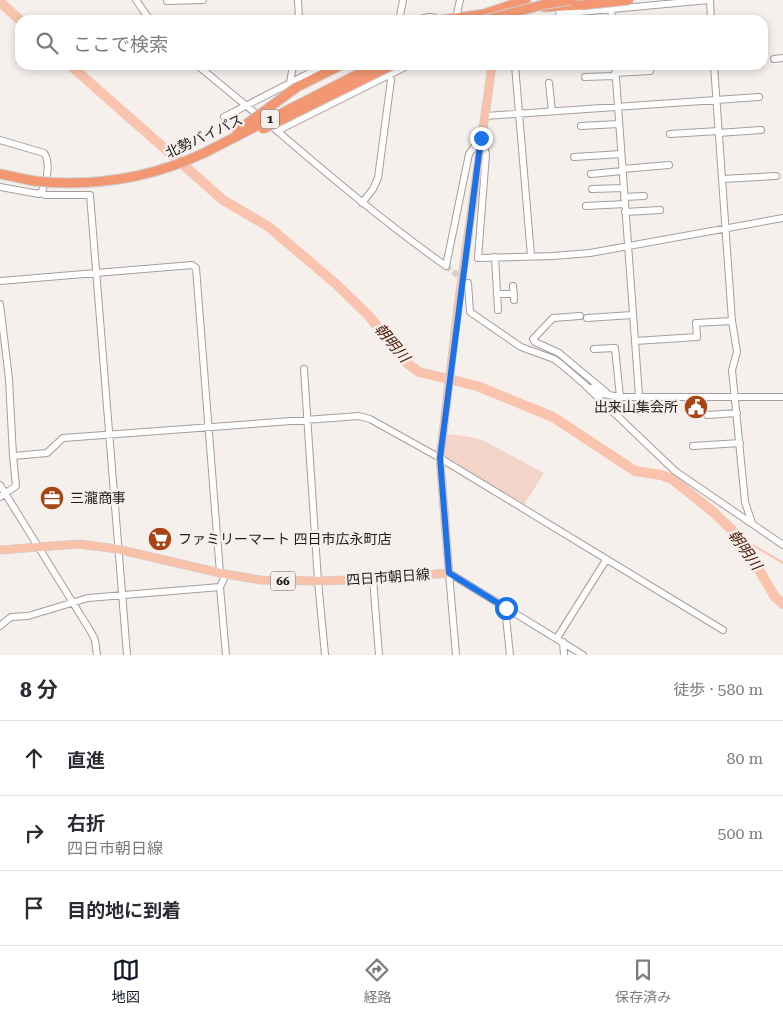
<!DOCTYPE html>
<html lang="ja">
<meta charset="utf-8">
<style>
:root{--surface:#fff;--page:#f7f7f7;--text:#2b2b33;--muted:#7c7c81;--line:#e1e1e2;--accent:#111827}
body{margin:0;font-family:"Roboto Serif","Noto Sans JP",serif;background:var(--page);color:var(--text)}
.stop{position:absolute;width:15px;height:15px;margin:-11px;border:4px solid #1a73e8;border-radius:50%;background:#fff}
.stop.end{background:#1a73e8;border-color:#fff;box-shadow:0 1px 5px #0008}
.list{margin:0;padding:0;list-style:none}
h2{display:flex;justify-content:space-between;align-items:center;height:65px;margin:0;padding:0 20px;font-size:21px}
h2 small{font-size:16px;font-weight:400;color:var(--muted)}
.list li{display:grid;grid-template-columns:32px 1fr auto;gap:15px;align-items:center;box-sizing:border-box;height:75px;padding:0 20px;border-top:1px solid var(--line)}
.list b{display:block;font-size:19px;white-space:nowrap}
.list p{margin:0;font-size:16px;white-space:nowrap;color:var(--muted)}
.list em{font-size:16px;font-style:normal;color:var(--muted)}
.icon{flex:none;width:28px;height:28px;fill:none;stroke:currentColor;stroke-width:2;stroke-linecap:round;stroke-linejoin:round}
.map{position:relative;flex:none;width:783px;height:655px;overflow:hidden}
.search{position:absolute;background:var(--surface);box-shadow:0 2px 8px #0003;left:15px;right:15px;top:15px;height:55px;display:flex;align-items:center;gap:12px;box-sizing:border-box;padding:0 18px;border-radius:15px;color:var(--muted);font-size:19px}
.sheet{height:290px;background:var(--surface)}
nav{display:flex;justify-content:space-around;align-items:center;box-sizing:border-box;height:70px;border-top:1px solid var(--line);background:var(--surface);font-size:14px;color:var(--muted)}
nav a{display:grid;justify-items:center;gap:2px}
nav .on{color:var(--accent)}
.map>svg:first-child{display:block}
.green{fill:#f4d4c8}
.lines{fill:none;stroke-linecap:round;stroke-linejoin:round}
.stream{stroke:#f9c3ae;stroke-width:2}
.river{stroke:#f9c3ae;stroke-width:10}
.minor-tunnel{stroke:#d6d0ce;stroke-width:6;stroke-dasharray:6 3;stroke-linecap:butt}
.minor-casing{stroke:#a49e9c;stroke-width:8}
.major-casing{stroke:#cecdcd;stroke-width:9}
.highway-casing{stroke:#cecdcd;stroke-width:11}
.minor{stroke:#fff;stroke-width:6}
.major{stroke:#f8c1aa;stroke-width:8}
.highway{stroke:#f39772;stroke-width:9}
.highway-bridge-casing{stroke:#cecdcd;stroke-width:11;stroke-linecap:butt}
.highway-bridge{stroke:#f39772;stroke-width:9}
.route{stroke:#1a73e8;stroke-width:6}
.labels{text-anchor:middle;stroke-width:5;stroke-linejoin:round;paint-order:stroke}
.shield{fill:#f6f0ed;stroke:#5f5c5a;stroke-width:1}
.shield-label{font-size:12px;font-weight:bold;fill:#1e1c1b}
.street-label{font-size:14px;fill:#1e1c1b;stroke:#f6f0ed}
.poi-label{font-size:14px;fill:#1e1c1b;stroke:#f6f0ed;text-anchor:start}
.water-label{font-size:15px;font-style:italic;fill:#4a1600;stroke:#f6f0ed}
</style>
<div class="map">
<svg width="783" height="655" viewBox="0 0 783 655">
<rect width="100%" height="100%" fill="#f6f0ed"/>
<!-- green -->
<path class="green" d="M447 434 471 437 484 441 544 473 524 505 444 455Z"/>
<g class="lines">
<!-- stream -->
<path class="stream" d="M736 535 783 563"/>
<!-- river -->
<path class="river" d="M0 2 20 20
M70 65 223 200 269 227 336 284 368 315 407 363 419 372 477 386 553 417 635 471 661 475 672 479 712 511 731 529 745 546 775 597 783 604"/>
<!-- minor-tunnel -->
<path class="minor-tunnel" d="M446 266 465 281"/>
<!-- minor casing -->
<g class="minor-casing">
<path id="minor" d="M136 0 150 20
M298 0 299 20
M710 0 711 20
M167 1 203 0
M611 6 612 20
M556 7 560 11 569 13 709 0
M456 18 460 0
M396 20 400 16 403 0
M419 20C426 17 432 15 439 20
M558 20 560 11
M774 59 783 58
M197 65 260 117
M515 65 531 256
M615 65 639 396
M714 65 732 321 737 352 732 370 745 502 752 523
M615 73 650 71
M585 77 615 76
M290 83 293 65
M549 83 552 111
M485 116 759 97
M224 117 325 65
M268 123C326 173 384 222 446 266L469 154 481 138
M581 126 618 124
M277 131 409 65
M718 133 761 130
M670 134 718 131
M0 140 44 153C51 162 47 187 39 194L0 187
M482 141 486 154 478 258 553 256 590 253 783 218
M574 157 621 154
M622 169 669 165
M591 174 622 171
M722 179 776 176
M592 189 623 188
M41 192 45 195H90L127 655
M624 197 644 196
M362 203 373 189 378 178 391 80 389 70
M586 206 625 204
M625 212 660 210
M495 257 498 310
M0 281 192 265 196 268 220 573
M468 283 470 312 521 347 554 359 562 365 584 384 675 471 783 545
M513 286 514 300
M497 294H514
M0 304 9 379 13 456 16 486 0 497
M580 316 553 318 533 339 535 342 559 353 606 392
M587 318 632 315
M635 341 697 337 696 323 732 321
M594 349 615 348 620 397
M304 369 318 581 325 655
M592 388 603 394 620 397H783
M707 415 737 413
M693 446 740 443
M13 456 47 453 63 438 359 416 370 419 440 458 723 630
M0 485 91 632 95 640 97 655
M449 573 583 655
M449 573 456 655
M373 579 379 655
M505 608 510 655
M0 626 11 617 28 616 88 598 220 587
M557 638 606 560
M563 642 564 655
M226 655 220 587 226 574"/>
</g>
<!-- major casing -->
<g class="major-casing">
<path id="major" d="M0 550 79 544 117 549 220 573 260 580 318 581 373 579 449 573 440 458 458 307 492 65"/>
</g>
<!-- highway casing -->
<g class="highway-casing">
<path id="highway" d="M544 7 582 5
M442 20 484 14 526 0
M297 87 341 65
M0 174 34 181"/>
</g>
<!-- minor -->
<use href="#minor" class="minor"/>
<!-- major -->
<use href="#major" class="major"/>
<!-- highway -->
<use href="#highway" class="highway"/>
<!-- highway-bridge casing -->
<g class="highway-bridge-casing">
<path id="highway-bridge" d="M582 5 629 0
M484 20 546 4 571 0
M263 129 392 65
M237 131 297 87
M34 181C92 187 151 178 204 153L376 65"/>
</g>
<!-- highway-bridge -->
<use href="#highway-bridge" class="highway-bridge"/>
</g>
<g class="lines">
<!-- route -->
<path class="route" d="M481 138 440 458 449 573 506 608"/>
</g>
<!-- icons -->
<defs>
<g id="civic-disc" transform="scale(1.25)"><circle r="9.5" fill="#a94515" stroke="#f6f0ed"/><path d="M-.6-6.5H3V-4.5H.6V-3L4-1V1h2V6H-6V1h2V-1L-.6-3ZM-1.2 2.5V6h2.4V2.5Z" fill="#fff"/></g>
<g id="office-disc" transform="scale(1.25)"><circle r="9.5" fill="#a94515" stroke="#f6f0ed"/><path d="M-6-3h4V-5.5h4V-3h4V5H-6ZM-1-4.5V-3h2v-1.5ZM-6 0V1H6V0Z" fill="#fff"/></g>
<g id="supermarket-disc" transform="scale(1.25)"><circle r="9.5" fill="#a94515" stroke="#f6f0ed"/><path d="M-6-5.5h2.5l.6 2H6L4.5 2H-2.5L-4.4-4H-6ZM-1.5 3.2a1.3 1.3 0 1 0 .1 0ZM3 3.2a1.3 1.3 0 1 0 .1 0Z" fill="#fff"/></g>
</defs>
<g fill-rule="evenodd">
<use href="#civic-disc" x="696" y="407"/>
<use href="#office-disc" x="52" y="498"/>
<use href="#supermarket-disc" x="160" y="539"/>
</g>
<g class="labels">
<!-- shield labels -->
<g class="shield">
<rect x="261" y="109.5" width="18" height="19" rx="4"/>
<rect x="270.5" y="571.5" width="25" height="19" rx="4"/>
</g>
<g class="shield-label">
<text x="270" y="123">1</text>
<text x="283" y="585">66</text>
</g>
<!-- street labels -->
<g class="street-label">
<text transform="translate(204 136) rotate(-25)" y="5">北勢バイパス</text>
<text transform="translate(388 577) rotate(-4)" y="5">四日市朝日線</text>
</g>
<!-- poi labels -->
<g class="poi-label">
<text x="678" y="412" text-anchor="end">出来山集会所</text>
<text x="70" y="503">三瀧商事</text>
<text x="178" y="544">ファミリーマート 四日市広永町店</text>
</g>
<!-- water labels -->
<g class="water-label">
<text transform="translate(392 343) rotate(50)" y="5">朝明川</text>
<text transform="translate(745 550) rotate(54)" y="5">朝明川</text>
</g>
</g>
</svg>
<div class="stop" style="left:506px;top:608px"></div>
<div class="stop end" style="left:481px;top:138px"></div>
<div class="search"><svg class="icon" aria-label="search" viewBox="0 0 24 24"><circle cx="10" cy="10" r="6"/><path d="M15 15l6 6"/></svg>ここで検索</div>
</div>
<section class="sheet">
<h2>8 分<small>徒歩 · 580 m</small></h2>
<ul class="list">
<li><svg class="icon" aria-label="ahead" viewBox="0 0 24 24"><path d="M12 20V5M6 11l6-6 6 6"/></svg><div><b>直進</b></div><em>80 m</em></li>
<li><svg class="icon" aria-label="right" viewBox="0 0 24 24"><path d="M7 20v-9h11M14 6l5 5-5 5"/></svg><div><b>右折</b><p>四日市朝日線</p></div><em>500 m</em></li>
<li><svg class="icon" aria-label="arrive" viewBox="0 0 24 24"><path d="M6 21V4h12l-3 4 3 4H6"/></svg><div><b>目的地に到着</b></div></li>
</ul>
</section>
<nav>
<a class="on"><svg class="icon" aria-label="map" viewBox="0 0 24 24"><path d="M3 6l6-2 6 2 6-2v14l-6 2-6-2-6 2zM9 4v14M15 6v14"/></svg>地図</a>
<a><svg class="icon" aria-label="directions" viewBox="0 0 24 24"><path d="M12 3l9 9-9 9-9-9zM9 14v-3h6M13 9l2 2-2 2"/></svg>経路</a>
<a><svg class="icon" aria-label="saved" viewBox="0 0 24 24"><path d="M7 4h10v16l-5-4-5 4z"/></svg>保存済み</a>
</nav>
